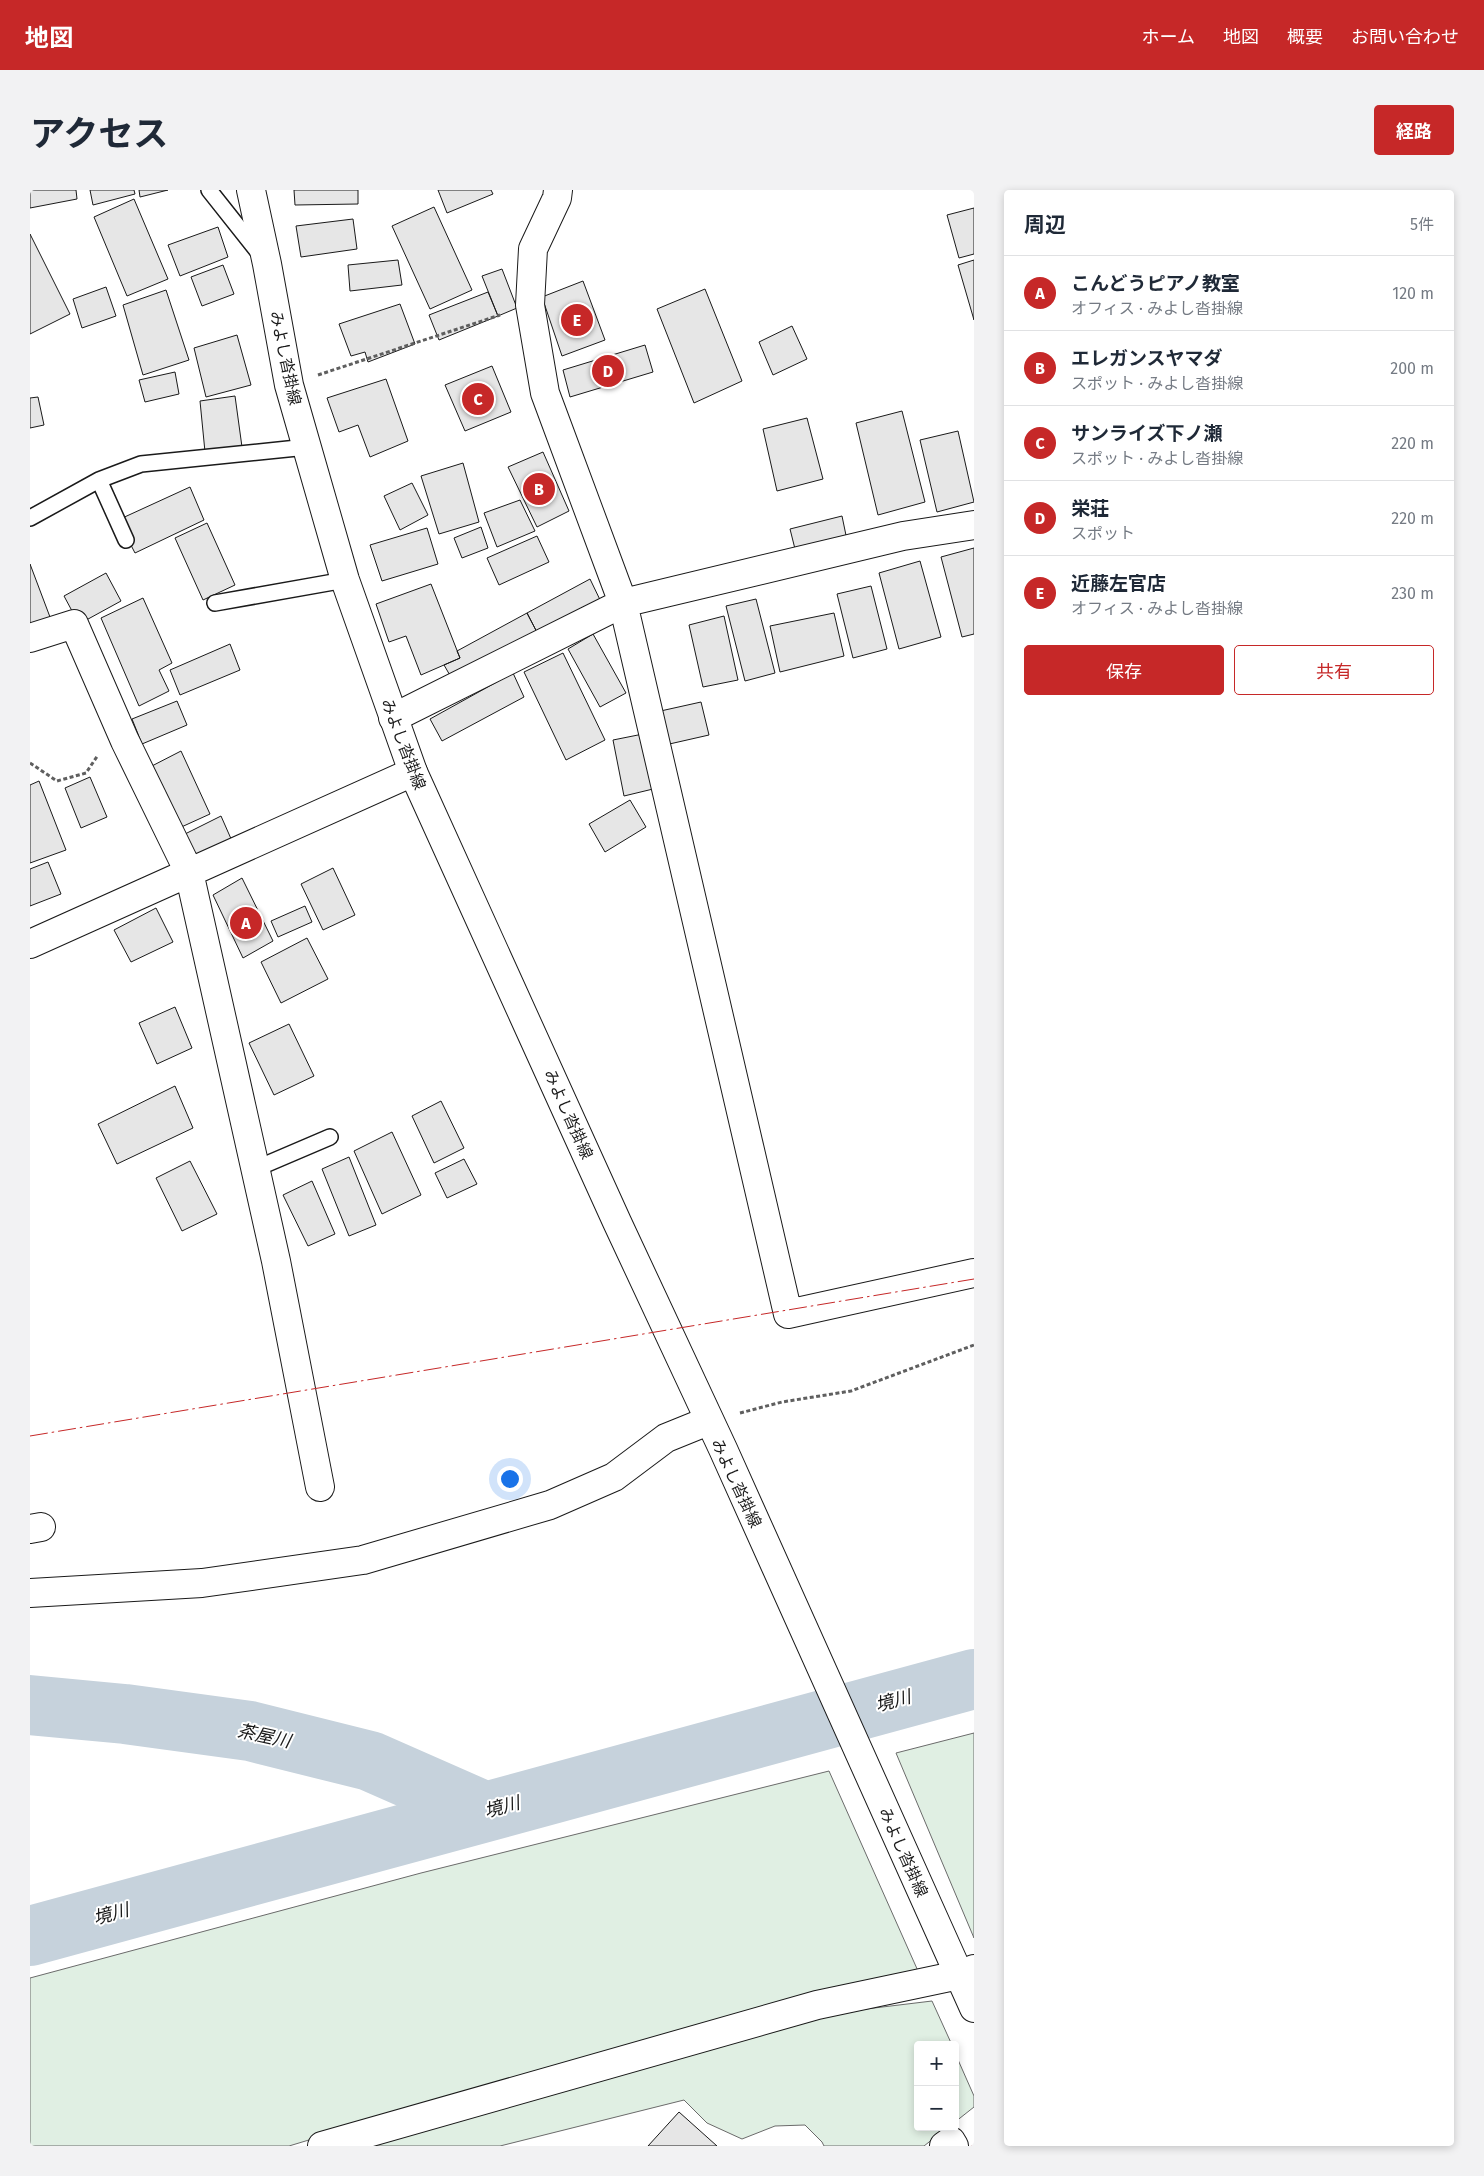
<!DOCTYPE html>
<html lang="ja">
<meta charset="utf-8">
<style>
:root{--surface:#fff;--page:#f2f2f3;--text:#1f2937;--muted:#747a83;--line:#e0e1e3;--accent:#c62828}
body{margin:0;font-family:"Fira Sans","Noto Sans JP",sans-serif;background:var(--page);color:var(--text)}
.controls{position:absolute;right:15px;bottom:15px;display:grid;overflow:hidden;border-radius:5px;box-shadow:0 2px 8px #0003}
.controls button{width:45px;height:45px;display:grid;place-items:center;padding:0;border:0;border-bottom:1px solid var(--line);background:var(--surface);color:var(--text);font:25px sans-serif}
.you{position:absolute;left:479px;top:1288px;width:18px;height:18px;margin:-12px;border:4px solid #fff;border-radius:50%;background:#1a73e8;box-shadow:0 0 0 8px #1a73e833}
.badge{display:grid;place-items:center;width:32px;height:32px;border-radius:50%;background:var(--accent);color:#fff;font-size:16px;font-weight:700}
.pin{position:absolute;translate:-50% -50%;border:2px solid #fff;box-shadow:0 1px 5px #0006}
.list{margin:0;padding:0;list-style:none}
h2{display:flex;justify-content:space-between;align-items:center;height:65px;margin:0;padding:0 20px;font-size:21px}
h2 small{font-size:16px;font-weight:400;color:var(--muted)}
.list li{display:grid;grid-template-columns:32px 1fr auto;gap:15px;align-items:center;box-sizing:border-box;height:75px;padding:0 20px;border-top:1px solid var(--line)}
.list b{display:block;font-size:19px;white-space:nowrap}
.list p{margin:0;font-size:16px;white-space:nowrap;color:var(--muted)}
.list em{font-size:16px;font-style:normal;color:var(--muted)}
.actions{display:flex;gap:10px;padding:15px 20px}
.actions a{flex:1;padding:11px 0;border:1px solid var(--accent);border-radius:5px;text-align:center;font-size:18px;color:var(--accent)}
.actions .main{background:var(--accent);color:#fff}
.map{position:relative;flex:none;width:944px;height:1956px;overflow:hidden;border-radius:5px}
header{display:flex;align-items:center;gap:30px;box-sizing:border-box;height:70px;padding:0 25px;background:var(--accent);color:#fff}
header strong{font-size:24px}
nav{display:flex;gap:28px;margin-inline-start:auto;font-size:18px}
.intro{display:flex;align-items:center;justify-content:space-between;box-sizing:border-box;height:120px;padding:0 30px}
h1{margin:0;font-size:35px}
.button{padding:12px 22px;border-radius:5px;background:var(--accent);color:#fff;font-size:18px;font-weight:700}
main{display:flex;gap:30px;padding:0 30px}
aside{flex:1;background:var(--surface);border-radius:5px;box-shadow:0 2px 8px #0003}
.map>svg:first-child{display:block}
.green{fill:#e0efe3;stroke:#6a6a6a}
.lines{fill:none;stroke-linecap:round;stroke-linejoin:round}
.river{stroke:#c6d2dc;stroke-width:60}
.building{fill:#e6e6e6;stroke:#1a1a1a}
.lane-casing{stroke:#1a1a1a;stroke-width:18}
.street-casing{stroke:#1a1a1a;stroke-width:30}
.secondary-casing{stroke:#1a1a1a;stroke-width:30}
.path{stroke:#5f5f5f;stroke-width:3;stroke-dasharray:4 2.5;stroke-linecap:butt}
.lane{stroke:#fff;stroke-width:15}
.street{stroke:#fff;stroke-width:28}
.secondary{stroke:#fff;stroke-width:28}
.power{stroke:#c62828;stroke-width:1;stroke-dasharray:18 4 2.5 4;stroke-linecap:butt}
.labels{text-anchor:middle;stroke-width:4;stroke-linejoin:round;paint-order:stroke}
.street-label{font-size:16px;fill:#1a1a1a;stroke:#fff}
.water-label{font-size:18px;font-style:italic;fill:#1a1a1a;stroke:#fff}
</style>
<header>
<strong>地図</strong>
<nav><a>ホーム</a><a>地図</a><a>概要</a><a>お問い合わせ</a></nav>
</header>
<div class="intro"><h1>アクセス</h1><a class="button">経路</a></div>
<main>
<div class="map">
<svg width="944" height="1956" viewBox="0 0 944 1956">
<rect width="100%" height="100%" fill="#fff"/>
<!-- green -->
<path class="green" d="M944 1543V1748L866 1563Z
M799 1581 888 1781 378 1920 259 1956H0V1788L391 1683Z
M902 1811 922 1855H888V1937H918L894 1956H794L792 1952 775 1935 745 1936 712 1949 677 1933 654 1910 470 1956H323L778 1826Z
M925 1863 944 1906V1917L925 1932Z"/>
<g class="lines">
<!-- river -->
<path class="river" d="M0 1515 95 1524 220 1541 340 1571 456 1622
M0 1746 944 1489"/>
</g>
<!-- building -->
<path class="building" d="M0 0H46L47 9 0 18Z
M60 0H104L105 4 63 15Z
M109 0H138L110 7Z
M264 0H328V14L265 15Z
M408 0H461L463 4 417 23Z
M104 9 138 89 97 106 64 27Z
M404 17 442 100 400 119 362 36Z
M944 18V64L929 68 917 25Z
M323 29 327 59 271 67 266 36Z
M188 37 198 67 150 86 138 55Z
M0 44 40 124 0 144Z
M368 70 372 95 320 101 318 75Z
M944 70V130L928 75Z
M193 75 204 104 172 116 161 87Z
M472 79 487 118 468 126 452 86Z
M553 91 575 150 532 166 512 107Z
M76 97 86 126 52 138 43 109Z
M675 99 712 191 664 213 627 119Z
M136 100 159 170 113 185 93 115Z
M458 102 468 126 409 150 399 125Z
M370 114 385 154 338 172 335 162 321 166 309 134Z
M762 136 777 169 743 185 729 152Z
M207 145 221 195 176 207 164 158Z
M615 155 623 182 540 207 533 180Z
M462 176 481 222 435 241 415 195Z
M145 182 149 204 115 212 109 190Z
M356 189 378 251 340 267 328 235 309 242 297 208Z
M205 206 212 257 175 262 170 211Z
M8 207 14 235 0 238V208Z
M872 221 895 312 848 325 826 233Z
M777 228 793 289 747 301 733 239Z
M928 241 944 312 907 322 890 250Z
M513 262 539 321 507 337 478 277Z
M433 273 449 332 409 344 391 286Z
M382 293 398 325 370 340 354 306Z
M160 297 174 330 105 363 88 330Z
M490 310 505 341 467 357 454 323Z
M812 326 818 355 767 367 760 339Z
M177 333 205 395 173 410 145 348Z
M451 337 458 358 432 368 424 348Z
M397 338 408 374 352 391 340 355Z
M507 346 519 372 469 395 457 368Z
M944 358V444L932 447 911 367Z
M890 371 911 447 869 459 849 383Z
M0 374 23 435 0 444Z
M76 383 91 411 49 434 34 406Z
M560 389 573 416 511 450 497 423Z
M401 394 430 468 391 485 376 446 359 452 346 414Z
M841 396 857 459 823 468 807 404Z
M113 408 142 473 129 480 139 501 109 516 71 428Z
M726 409 745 483 715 491 696 416Z
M497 423 511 450 425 494 414 475 430 468 427 461Z
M804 423 814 466 750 482 740 436Z
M694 426 708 490 673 497 659 435Z
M563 444 596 503 570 517 538 459Z
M200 454 210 480 150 505 140 480Z
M533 463 575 550 536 570 494 482Z
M483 483 494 507 412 551 400 529Z
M147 511 157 535 112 554 102 529Z
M671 512 679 545 635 555 626 522Z
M613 544 623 599 594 606 583 550Z
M151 561 180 624 147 639 118 578Z
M60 587 77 627 51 638 35 598Z
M9 591 36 660 0 673V595Z
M600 610 616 637 575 662 559 634Z
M191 626 202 651 159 672 147 648Z
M18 672 31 704 0 716V679Z
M303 678 325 725 293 740 271 694Z
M212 688 243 751 213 768 183 705Z
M275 716 282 732 248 747 241 731Z
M126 718 143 752 101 772 84 740Z
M277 748 298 789 251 813 231 772Z
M145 817 162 858 127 874 109 833Z
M259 834 284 886 244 905 219 853Z
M145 896 163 938 87 974 68 934Z
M411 911 434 958 404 973 382 926Z
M362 942 391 1005 352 1024 324 961Z
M319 967 346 1035 319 1046 292 979Z
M434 969 447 994 417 1008 405 983Z
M160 971 187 1024 152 1041 126 988Z
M282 991 305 1044 278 1056 253 1005Z
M649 1922 687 1956H618Z"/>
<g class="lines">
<!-- lane casing -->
<g class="lane-casing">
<path id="lane" d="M179 0 229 63
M69 290 96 350
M0 328 69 290 111 274 277 257
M185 413 315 390
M225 979 300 947"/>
</g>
<!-- street casing -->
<g class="street-casing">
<path id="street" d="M528 0 527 8 503 59 500 115 515 203 593 413 758 1124 944 1083
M0 448 44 434 95 551 159 682 246 1071 290 1297
M363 528 593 413 873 346 944 335
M0 754 383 582
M0 1339 11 1337
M0 1403 172 1393 333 1370 520 1315 584 1287 636 1248 678 1231
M292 1956 787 1815 929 1785 944 1779
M914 1956 921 1951 924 1956"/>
</g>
<!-- secondary casing -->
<g class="secondary-casing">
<path id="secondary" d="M221 0 237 74 259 195 315 390 383 582 587 1032 693 1259 944 1818"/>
</g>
<!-- path -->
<path class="path" d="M288 185 470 125
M0 573 27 591 56 583 68 565
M710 1223 752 1212 821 1201 944 1155"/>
<!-- lane -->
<use href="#lane" class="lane"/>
<!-- street -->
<use href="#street" class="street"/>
<!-- secondary -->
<use href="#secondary" class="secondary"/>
<!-- power -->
<path class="power" d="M0 1246 944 1089
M941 1956 944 1955"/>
</g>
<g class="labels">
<!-- street labels -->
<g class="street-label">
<text transform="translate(256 168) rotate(78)" y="6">みよし沓掛線</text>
<text transform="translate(374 554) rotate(69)" y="6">みよし沓掛線</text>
<text transform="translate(539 924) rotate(66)" y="6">みよし沓掛線</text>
<text transform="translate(707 1293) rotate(65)" y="6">みよし沓掛線</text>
<text transform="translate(874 1662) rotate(66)" y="6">みよし沓掛線</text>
</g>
<!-- water labels -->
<g class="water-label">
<text transform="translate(863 1511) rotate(-15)" y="6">境川</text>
<text transform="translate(234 1546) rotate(12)" y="6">茶屋川</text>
<text transform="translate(472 1617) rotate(-15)" y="6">境川</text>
<text transform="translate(81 1724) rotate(-15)" y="6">境川</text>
</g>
</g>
</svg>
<div class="controls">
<button>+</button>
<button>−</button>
</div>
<div class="you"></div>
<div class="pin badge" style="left:216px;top:733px">A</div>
<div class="pin badge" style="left:509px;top:299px">B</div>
<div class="pin badge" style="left:448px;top:209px">C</div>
<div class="pin badge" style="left:578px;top:181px">D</div>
<div class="pin badge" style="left:547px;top:130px">E</div>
</div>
<aside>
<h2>周辺<small>5件</small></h2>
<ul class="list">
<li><span class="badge">A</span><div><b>こんどうピアノ教室</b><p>オフィス · みよし沓掛線</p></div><em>120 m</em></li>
<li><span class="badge">B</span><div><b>エレガンスヤマダ</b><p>スポット · みよし沓掛線</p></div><em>200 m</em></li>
<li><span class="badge">C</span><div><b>サンライズ下ノ瀬</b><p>スポット · みよし沓掛線</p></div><em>220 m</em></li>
<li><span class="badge">D</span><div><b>栄荘</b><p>スポット</p></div><em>220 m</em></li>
<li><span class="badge">E</span><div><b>近藤左官店</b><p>オフィス · みよし沓掛線</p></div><em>230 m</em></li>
</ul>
<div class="actions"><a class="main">保存</a><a>共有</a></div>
</aside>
</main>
